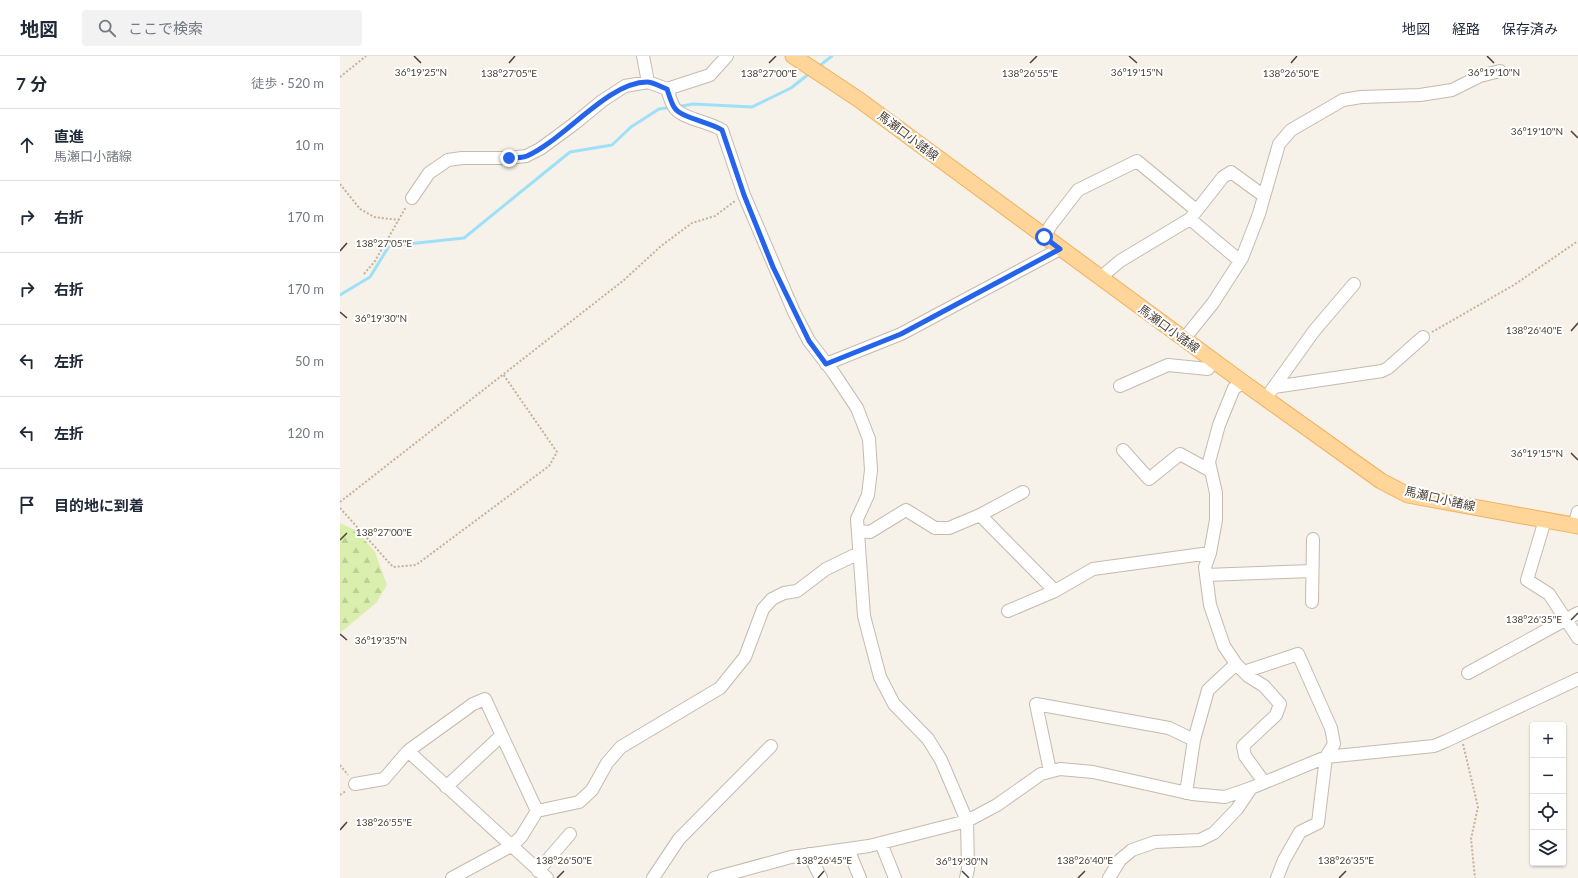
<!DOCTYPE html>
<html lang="ja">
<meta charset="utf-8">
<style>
:root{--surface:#fff;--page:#f2f2f3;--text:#1f2937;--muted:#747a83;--line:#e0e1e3}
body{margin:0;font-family:Lato,"Noto Sans JP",sans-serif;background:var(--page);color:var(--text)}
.controls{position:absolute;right:12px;bottom:12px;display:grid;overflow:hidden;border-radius:4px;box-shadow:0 1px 3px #0004}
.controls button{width:36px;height:36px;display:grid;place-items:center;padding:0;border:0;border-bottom:1px solid var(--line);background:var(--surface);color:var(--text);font:20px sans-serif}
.stop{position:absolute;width:12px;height:12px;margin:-9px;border:3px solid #2563eb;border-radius:50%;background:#fff}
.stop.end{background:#2563eb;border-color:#fff;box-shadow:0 1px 4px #0008}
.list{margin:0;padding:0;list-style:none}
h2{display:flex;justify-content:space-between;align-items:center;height:52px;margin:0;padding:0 16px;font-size:17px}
h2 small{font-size:13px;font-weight:400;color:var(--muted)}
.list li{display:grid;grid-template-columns:26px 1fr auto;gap:12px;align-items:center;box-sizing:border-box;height:72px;padding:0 16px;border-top:1px solid var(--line)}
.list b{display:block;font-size:15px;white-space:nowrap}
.list p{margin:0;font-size:13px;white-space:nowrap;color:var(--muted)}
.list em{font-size:13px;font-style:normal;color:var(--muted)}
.icon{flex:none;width:22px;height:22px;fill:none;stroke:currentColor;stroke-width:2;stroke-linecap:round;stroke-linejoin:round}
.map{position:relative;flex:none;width:1238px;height:822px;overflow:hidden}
header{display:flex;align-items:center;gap:24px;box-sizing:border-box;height:56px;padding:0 20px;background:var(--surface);border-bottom:1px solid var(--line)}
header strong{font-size:19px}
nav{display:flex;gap:22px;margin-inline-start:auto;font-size:14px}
.search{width:280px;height:36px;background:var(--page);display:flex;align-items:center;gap:10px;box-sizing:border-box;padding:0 14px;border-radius:4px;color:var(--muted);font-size:15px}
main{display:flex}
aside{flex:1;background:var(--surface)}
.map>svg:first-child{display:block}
.forest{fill:url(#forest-firs)}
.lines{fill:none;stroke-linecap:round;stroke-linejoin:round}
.stream{stroke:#9fe0f9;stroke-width:3}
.minor-casing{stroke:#c6baad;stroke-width:14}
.major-casing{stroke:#f2b15b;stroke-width:17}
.path{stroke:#c7b19a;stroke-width:2;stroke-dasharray:2 2;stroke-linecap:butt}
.minor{stroke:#fff;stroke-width:12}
.major{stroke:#ffd599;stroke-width:15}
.route{stroke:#2563eb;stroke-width:5}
.ticks{fill:none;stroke:#4b4036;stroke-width:1.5}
.labels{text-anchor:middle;stroke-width:4;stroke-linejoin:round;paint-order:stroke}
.street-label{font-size:12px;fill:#4b4036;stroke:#fff}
.ticks-label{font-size:10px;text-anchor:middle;fill:#4b4036;stroke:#fff;stroke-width:4;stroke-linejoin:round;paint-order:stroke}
</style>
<header>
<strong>地図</strong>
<div class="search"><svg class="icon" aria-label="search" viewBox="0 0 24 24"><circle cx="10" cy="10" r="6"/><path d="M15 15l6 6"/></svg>ここで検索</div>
<nav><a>地図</a><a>経路</a><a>保存済み</a></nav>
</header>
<main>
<aside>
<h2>7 分<small>徒歩 · 520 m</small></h2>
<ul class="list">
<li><svg class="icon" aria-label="ahead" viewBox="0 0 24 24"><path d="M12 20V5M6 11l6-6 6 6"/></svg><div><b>直進</b><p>馬瀬口小諸線</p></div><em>10 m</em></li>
<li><svg class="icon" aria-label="right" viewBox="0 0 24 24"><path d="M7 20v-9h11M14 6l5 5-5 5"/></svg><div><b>右折</b></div><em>170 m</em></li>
<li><svg class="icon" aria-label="right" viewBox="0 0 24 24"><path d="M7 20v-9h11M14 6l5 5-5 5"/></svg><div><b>右折</b></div><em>170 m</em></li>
<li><svg class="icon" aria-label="left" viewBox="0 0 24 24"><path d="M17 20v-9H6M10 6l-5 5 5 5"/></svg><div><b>左折</b></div><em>50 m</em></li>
<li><svg class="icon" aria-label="left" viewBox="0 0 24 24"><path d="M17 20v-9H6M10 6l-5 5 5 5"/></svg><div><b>左折</b></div><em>120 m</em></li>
<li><svg class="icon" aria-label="arrive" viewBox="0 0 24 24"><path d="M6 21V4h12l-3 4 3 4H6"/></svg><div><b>目的地に到着</b></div></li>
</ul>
</aside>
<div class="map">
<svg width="1238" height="822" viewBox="0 0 1238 822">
<defs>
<pattern id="forest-firs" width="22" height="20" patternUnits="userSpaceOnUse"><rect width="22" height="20" fill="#daefae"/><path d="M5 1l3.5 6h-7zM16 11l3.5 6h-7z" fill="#bdce96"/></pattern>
</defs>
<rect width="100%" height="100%" fill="#f6f1e9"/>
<!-- forest -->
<path class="forest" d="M0 467 17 475 35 496 47 529 36 547 0 577Z"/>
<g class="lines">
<!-- stream -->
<path class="stream" d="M478 11 492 0
M337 51 353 48 412 51 451 32 470 17
M0 239 30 221 49 190 124 182 230 96 272 89 291 71 319 53 332 51"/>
<!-- minor casing -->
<g class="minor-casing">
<path id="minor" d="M303 0 308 26
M327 33C329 39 331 46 334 51 340 62 370 66 382 74L404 139 454 256 469 285 493 316 517 352 529 383 531 414 528 439 517 463 524 560 540 621 554 648 588 683 601 704 627 765 628 813 626 822
M72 142 89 117 108 104 122 102H169L186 100 200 93 234 68 262 45 285 30 308 26 327 33 370 19 387 0
M850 163 900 205
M704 181 711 169 738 134 797 105 856 154
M760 222 780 205 850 163 883 121 891 116 924 140
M844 283 873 247 902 202 919 158 939 88 951 74 1003 44 1021 41 1080 39 1112 34 1140 20 1160 15
M486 308 561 278 720 193
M904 327 894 332 879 369 869 406 876 437V464L870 497 865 511 870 549 884 590 896 608 908 620 924 630 940 648 936 659 903 690 905 700 924 726
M780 330 828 309 868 313 874 305
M934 331 1042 315 1048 312 1083 281
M931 335 974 275 1014 228
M783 394 809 423 840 398 871 415
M640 459 683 436
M1205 464 1187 524 1209 538 1238 582
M1234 470 1238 456
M518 475 530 476 566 454 595 472H609L640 459 715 535
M866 519 972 515
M972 546 973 483
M668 555 715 535 753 513 870 497
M904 616 958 598 991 672 994 688 986 701 978 767 960 776 944 804 937 822
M1128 617 1238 557
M68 695 207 822
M710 715 696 648 829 672 854 684
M15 728 44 723 68 695 133 648 145 643 197 755
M106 731 162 679
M846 737 854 684 868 634 896 608
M541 787 555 822
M508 793 520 822
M469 798 481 822
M198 815 230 778
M112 822 171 790 181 781 197 755 239 746 252 734 267 707 281 691 380 632 405 601 423 553 432 543 444 537 457 535 486 513 519 497
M313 822 339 783 431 690
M374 822 451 801 529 790 627 765 657 749 701 718 720 713 753 716 852 738 885 741 911 732 986 701 1094 690 1106 685 1238 623
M769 822 780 804 792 794 815 786 860 784 874 777 897 753 911 732"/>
</g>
<!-- major casing -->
<g class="major-casing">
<path id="major" d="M453 0 518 43 904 327 1041 425 1068 439 1238 470"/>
</g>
<!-- path -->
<path class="path" d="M0 21 26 0
M0 128 20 153 34 161 59 164
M24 218 35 205 66 151
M1092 276 1174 229 1238 185
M0 446 284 224 321 190 352 167 375 160 395 145
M0 452 53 511 76 509 209 410 217 396 163 318
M1123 688 1138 751 1131 783 1135 822
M0 709 8 719
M0 739 6 735"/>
<!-- minor -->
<use href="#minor" class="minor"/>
<!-- major -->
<use href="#major" class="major"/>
</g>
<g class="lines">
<!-- route -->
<path class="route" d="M169 102C175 102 182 102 187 100 224 84 268 26 307 26 313 26 321 31 327 33 329 39 331 46 334 51 340 62 370 66 382 74L404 139 433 211 469 285 486 308 561 278 720 193 704 181"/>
</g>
<!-- ticks -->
<path class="ticks" d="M74 0 81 7M789 0 797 7M1147 0 1154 7M169 7 175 0M429 7 436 0M690 7 697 0M951 7 957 0M1231 75 1238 82M0 195 7 187M0 256 7 262M1231 275 1238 267M1231 397 1238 404M0 484 7 477M1231 564 1238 557M0 578 7 584M0 774 7 766M622 815 629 822M217 822 224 815M478 822 484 815M738 822 745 815M999 822 1006 815"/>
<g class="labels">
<!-- street labels -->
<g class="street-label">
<text transform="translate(568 80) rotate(37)" y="4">馬瀬口小諸線</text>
<text transform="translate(829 273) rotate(36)" y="4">馬瀬口小諸線</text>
<text transform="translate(1100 443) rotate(13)" y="4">馬瀬口小諸線</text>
</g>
</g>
<g class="ticks-label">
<text x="81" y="20">36°19'25"N</text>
<text x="797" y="20">36°19'15"N</text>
<text x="1154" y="20">36°19'10"N</text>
<text x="169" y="21">138°27'05"E</text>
<text x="429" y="21">138°27'00"E</text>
<text x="690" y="21">138°26'55"E</text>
<text x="951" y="21">138°26'50"E</text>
<text x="1197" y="79">36°19'10"N</text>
<text x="44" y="191">138°27'05"E</text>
<text x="41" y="266">36°19'30"N</text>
<text x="1194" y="278">138°26'40"E</text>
<text x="1197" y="401">36°19'15"N</text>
<text x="44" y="480">138°27'00"E</text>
<text x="1194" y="567">138°26'35"E</text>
<text x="41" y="588">36°19'35"N</text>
<text x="44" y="770">138°26'55"E</text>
<text x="224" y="808">138°26'50"E</text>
<text x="484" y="808">138°26'45"E</text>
<text x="745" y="808">138°26'40"E</text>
<text x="1006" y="808">138°26'35"E</text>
<text x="622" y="809">36°19'30"N</text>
</g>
</svg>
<div class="controls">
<button>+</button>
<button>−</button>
<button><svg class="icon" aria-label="locate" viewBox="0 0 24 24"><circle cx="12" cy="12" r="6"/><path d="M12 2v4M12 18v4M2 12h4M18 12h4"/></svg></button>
<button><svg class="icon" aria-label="layers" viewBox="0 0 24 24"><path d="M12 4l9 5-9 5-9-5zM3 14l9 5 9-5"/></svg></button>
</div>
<div class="stop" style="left:704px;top:181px"></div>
<div class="stop end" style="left:169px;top:102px"></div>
</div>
</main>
